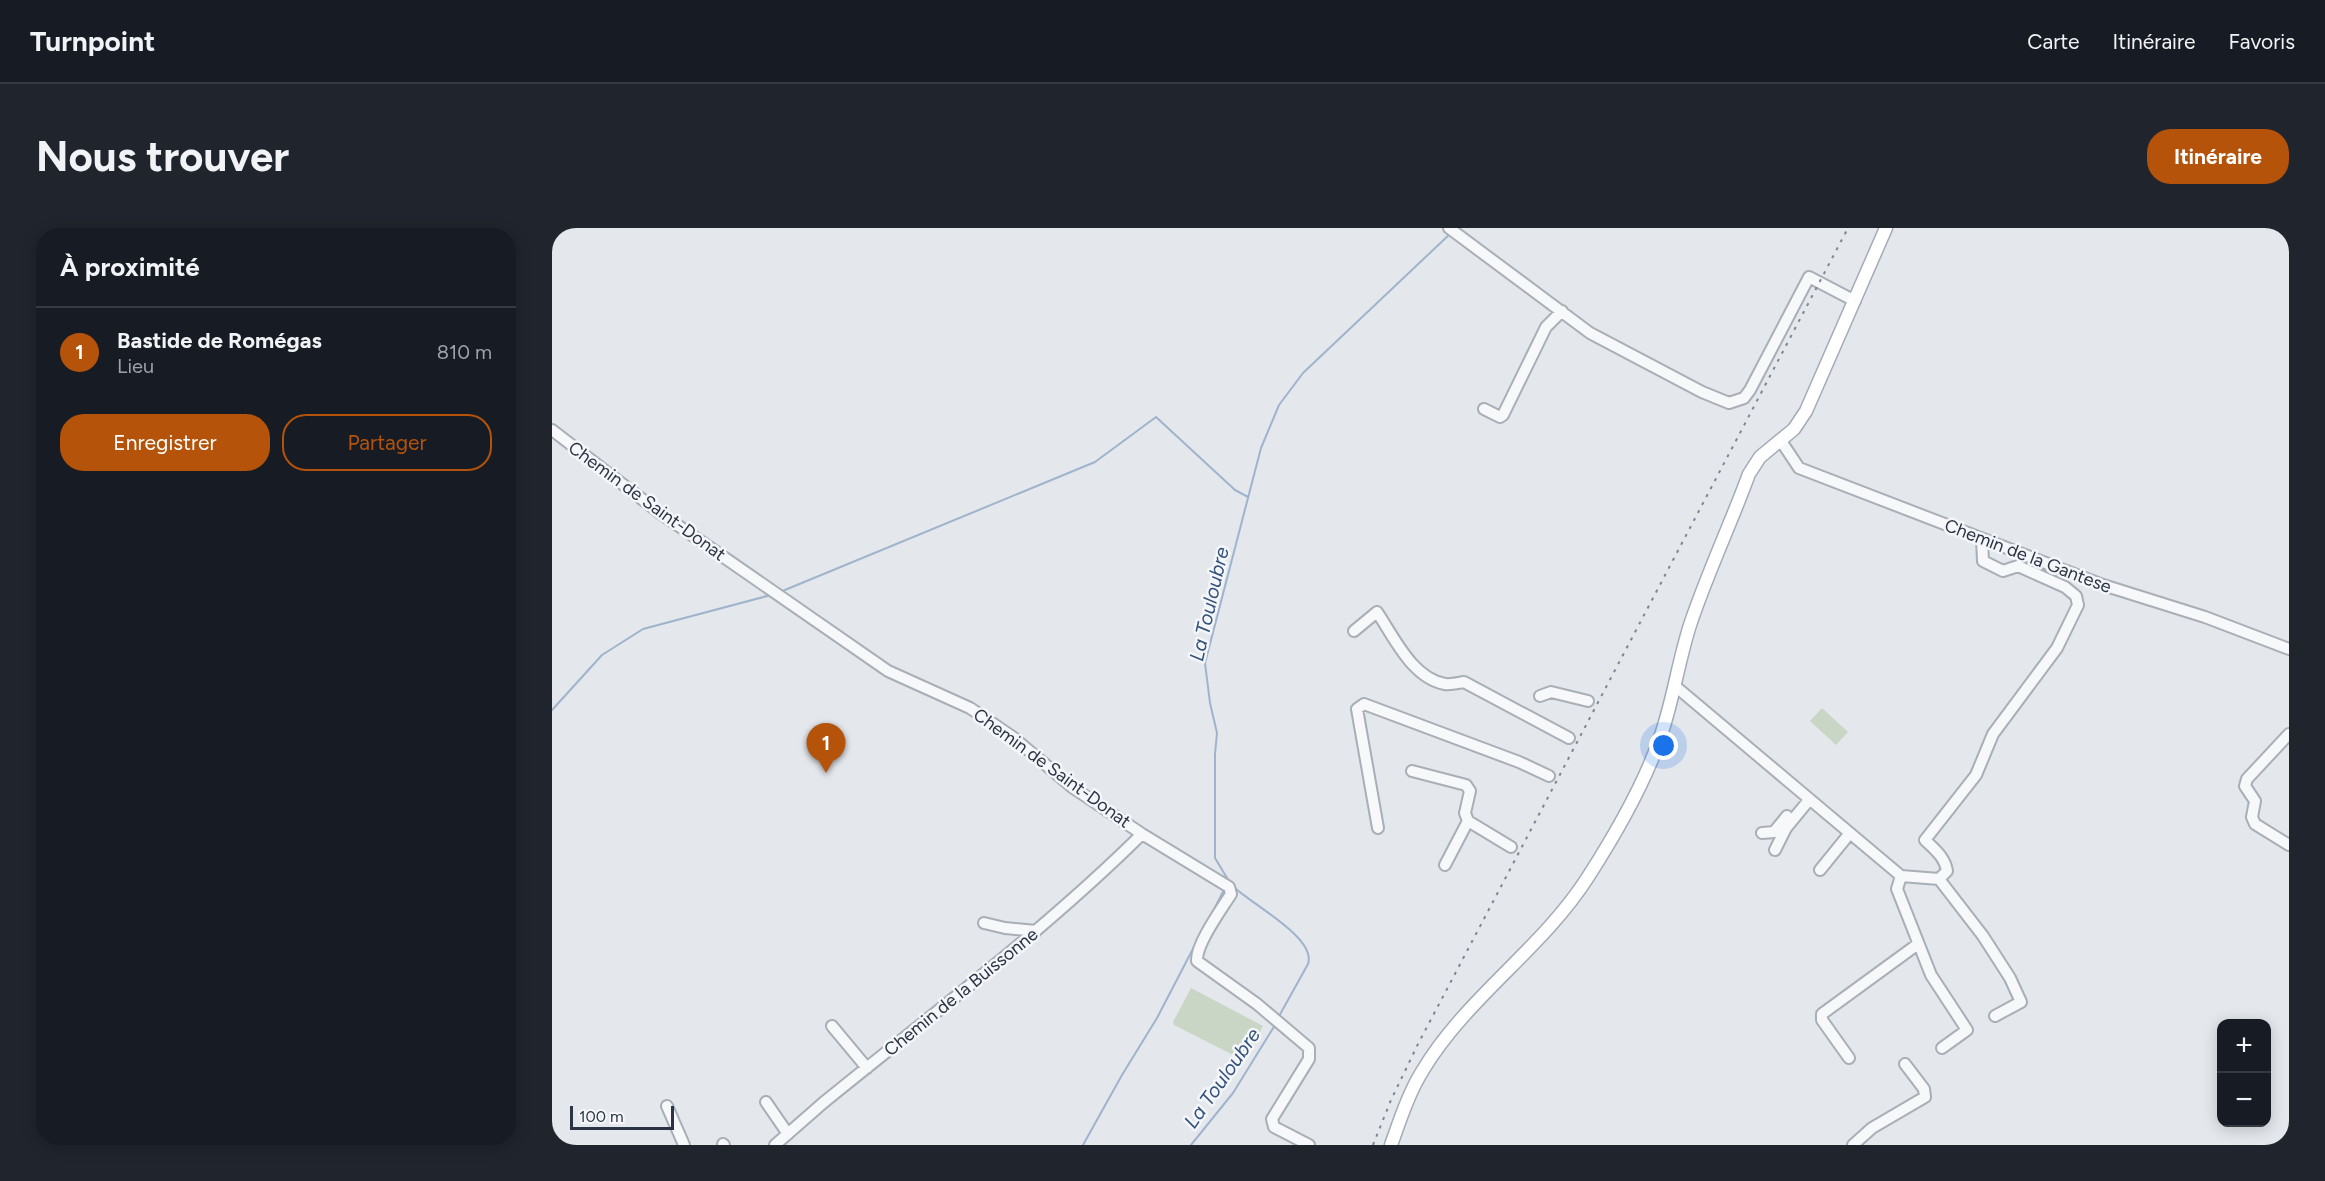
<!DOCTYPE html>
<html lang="fr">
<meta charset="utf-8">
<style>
:root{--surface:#171b24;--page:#20242c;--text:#f1f3f6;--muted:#9ea1a6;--line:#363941;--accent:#b45309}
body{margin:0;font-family:Figtree,sans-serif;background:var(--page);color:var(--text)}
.controls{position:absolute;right:18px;bottom:18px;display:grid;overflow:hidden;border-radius:12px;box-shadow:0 3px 15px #0003}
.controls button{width:54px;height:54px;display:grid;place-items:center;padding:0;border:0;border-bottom:2px solid var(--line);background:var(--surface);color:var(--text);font:30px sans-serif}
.scale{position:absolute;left:18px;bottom:15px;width:104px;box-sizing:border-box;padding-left:6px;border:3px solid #2b3445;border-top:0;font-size:16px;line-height:21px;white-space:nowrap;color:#2b3445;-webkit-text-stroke:4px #f4f6f9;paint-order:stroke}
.you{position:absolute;left:1112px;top:518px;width:21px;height:21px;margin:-15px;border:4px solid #fff;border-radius:50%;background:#1a73e8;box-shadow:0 0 0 9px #1a73e833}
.badge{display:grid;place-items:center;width:39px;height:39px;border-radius:50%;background:var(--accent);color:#fff;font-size:20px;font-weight:700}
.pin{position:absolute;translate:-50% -50px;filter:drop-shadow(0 2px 3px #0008)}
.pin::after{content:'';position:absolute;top:32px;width:21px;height:18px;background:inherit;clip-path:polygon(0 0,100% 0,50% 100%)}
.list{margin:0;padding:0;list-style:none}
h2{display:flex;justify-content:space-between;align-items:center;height:78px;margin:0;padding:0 24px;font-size:26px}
h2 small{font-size:20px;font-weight:400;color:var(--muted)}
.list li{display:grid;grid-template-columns:39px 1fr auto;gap:18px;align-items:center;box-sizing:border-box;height:90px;padding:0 24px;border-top:2px solid var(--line)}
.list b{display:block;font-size:22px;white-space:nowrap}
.list p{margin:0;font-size:20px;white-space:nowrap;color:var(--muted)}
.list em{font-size:20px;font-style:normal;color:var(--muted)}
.actions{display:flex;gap:12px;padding:18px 24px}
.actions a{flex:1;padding:14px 0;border:2px solid var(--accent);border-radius:24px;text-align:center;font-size:21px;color:var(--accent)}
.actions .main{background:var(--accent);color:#fff}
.map{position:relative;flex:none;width:1737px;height:917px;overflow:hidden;border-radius:24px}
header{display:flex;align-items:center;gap:36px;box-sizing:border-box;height:84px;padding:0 30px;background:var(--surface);border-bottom:2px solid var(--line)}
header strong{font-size:28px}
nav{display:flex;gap:33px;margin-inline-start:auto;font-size:21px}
.intro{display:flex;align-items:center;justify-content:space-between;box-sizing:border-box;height:144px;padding:0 36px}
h1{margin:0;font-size:42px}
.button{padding:15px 27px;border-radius:24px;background:var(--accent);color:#fff;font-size:21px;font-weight:700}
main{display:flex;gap:36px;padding:0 36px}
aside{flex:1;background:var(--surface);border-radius:24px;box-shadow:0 3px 15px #0003}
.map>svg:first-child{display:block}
.green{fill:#c9d6c5}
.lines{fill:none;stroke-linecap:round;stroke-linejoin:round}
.stream{stroke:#9fb4cc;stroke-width:2}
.minor-casing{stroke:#a9aeb7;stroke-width:14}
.major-casing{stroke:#a3abb8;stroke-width:15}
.minor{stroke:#f7f8fa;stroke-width:10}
.major{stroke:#fff;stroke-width:12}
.rail{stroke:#7d8696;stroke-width:2;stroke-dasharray:3 6;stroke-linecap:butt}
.labels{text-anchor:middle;stroke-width:5;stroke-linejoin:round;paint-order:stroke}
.street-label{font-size:18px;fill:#2b3445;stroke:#f4f6f9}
.water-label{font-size:20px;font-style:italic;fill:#34527a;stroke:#f4f6f9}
</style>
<header>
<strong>Turnpoint</strong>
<nav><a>Carte</a><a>Itinéraire</a><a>Favoris</a></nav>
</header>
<div class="intro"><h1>Nous trouver</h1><a class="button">Itinéraire</a></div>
<main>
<aside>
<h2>À proximité<small></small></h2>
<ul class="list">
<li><span class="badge">1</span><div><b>Bastide de Romégas</b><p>Lieu</p></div><em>810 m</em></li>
</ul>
<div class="actions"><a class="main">Enregistrer</a><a>Partager</a></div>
</aside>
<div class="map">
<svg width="1737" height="917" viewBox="0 0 1737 917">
<rect width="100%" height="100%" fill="#e4e7ec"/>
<!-- green -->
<path class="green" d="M1270 480 1296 504 1284 517 1258 493Z
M639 760 711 798 693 833 622 797 621 794Z"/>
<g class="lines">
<!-- stream -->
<path class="stream" d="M228 364 543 234 604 189 683 262 696 269
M0 482 50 427 91 401 219 367
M678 655 663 630V526L665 505 658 475 653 435 709 220 727 177 751 145 899 5
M682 659C699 676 765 710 756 736L726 790
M658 689 673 660
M531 917 570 847 605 790 644 715
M639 917 681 865 723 797"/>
<!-- minor casing -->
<g class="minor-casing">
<path id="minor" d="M897 0 1038 105 1150 164 1177 175 1192 170 1198 162 1257 49 1303 73
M932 181 948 189 951 187 994 99 1010 83
M0 202 108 285 336 443 418 480 462 510 520 559 590 606 677 659 679 666C669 682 644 716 645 733L705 776 757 820V831L720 891 722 899 757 917
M1229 213 1247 240 1551 357 1653 389 1737 421
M802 403 825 384C842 409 860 450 893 456 898 457 906 455 912 454L1017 510
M1123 458 1349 648 1345 661 1379 747 1415 802 1390 820
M988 468 999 464 1036 473
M1737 506 1695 551 1693 558 1703 573 1700 589 1703 596 1737 617
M860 543 914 557 918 563 913 585 916 593
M826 600 805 481 812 476 967 534 997 548
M1210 605 1222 604 1235 588
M1223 622 1234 600 1257 572
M893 637 916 593 959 619
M1268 642 1298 605
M1349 648 1387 651 1431 708 1458 750 1469 774 1443 788
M1387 651 1395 643C1393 629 1382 621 1373 612L1424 547 1441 506 1505 420 1526 377 1524 368 1513 359 1466 338 1451 343 1431 333 1430 311
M432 695 453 700 484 703
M280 798 315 840
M1297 830 1270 792V786L1366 716
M214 874 236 906
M115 878 132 917
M171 916 172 917
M223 917C239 903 255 889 271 875 379 787 491 704 590 606
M1301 917 1320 900 1373 869 1372 861 1353 836"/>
</g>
<!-- major casing -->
<g class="major-casing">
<path id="major" d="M839 917C848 892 857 864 871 842 915 769 990 721 1036 649 1063 607 1095 551 1110 504 1122 468 1127 430 1139 394 1156 344 1179 295 1197 246L1208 229 1242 201 1254 183 1334 0"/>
</g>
<!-- minor -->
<use href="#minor" class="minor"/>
<!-- major -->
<use href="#major" class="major"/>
<!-- rail -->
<path class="rail" d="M821 917 839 872 866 816 1296 0"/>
</g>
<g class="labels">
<!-- street labels -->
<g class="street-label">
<text transform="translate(95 273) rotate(36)" y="6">Chemin de Saint-Donat</text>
<text transform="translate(1476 328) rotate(21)" y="6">Chemin de la Gantese</text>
<text transform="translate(500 540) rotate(36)" y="6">Chemin de Saint-Donat</text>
<text transform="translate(409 764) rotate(-39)" y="6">Chemin de la Buissonne</text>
</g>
<!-- water labels -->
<g class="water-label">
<text transform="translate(657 376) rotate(-77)" y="7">La Touloubre</text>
<text transform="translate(670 850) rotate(-55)" y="7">La Touloubre</text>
</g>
</g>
</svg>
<div class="controls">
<button>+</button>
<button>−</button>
</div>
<div class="scale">100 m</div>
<div class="you"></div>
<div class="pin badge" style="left:274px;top:545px">1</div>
</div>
</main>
